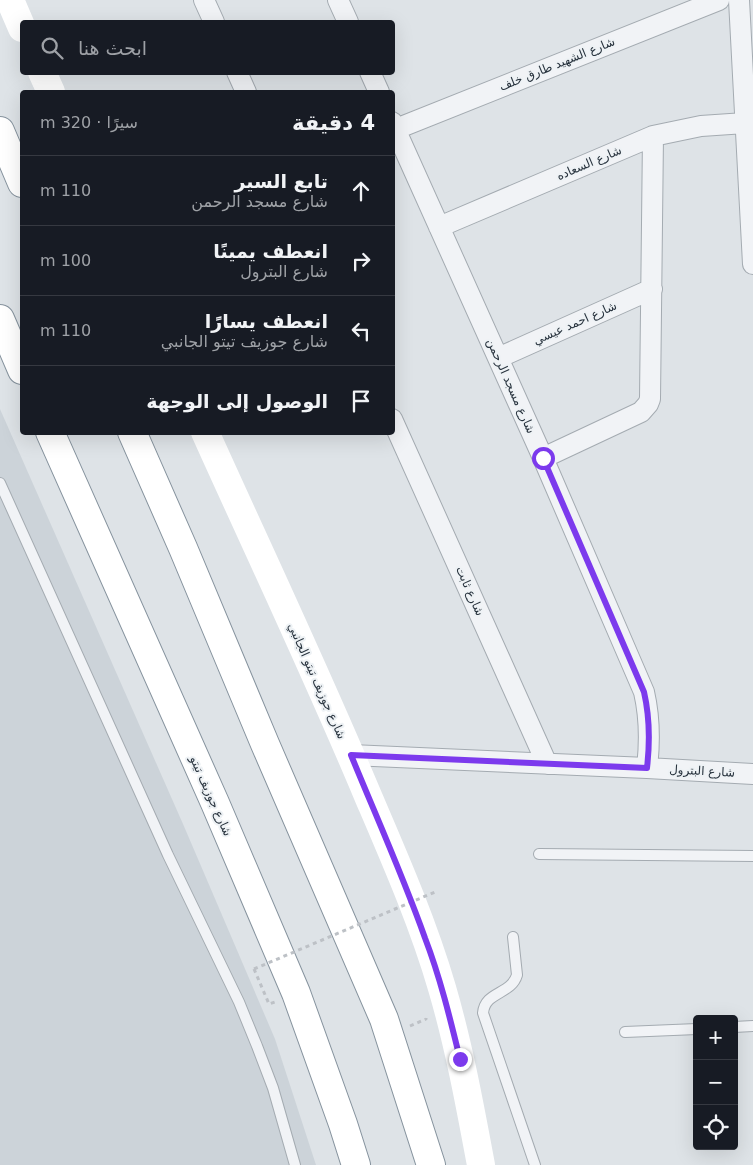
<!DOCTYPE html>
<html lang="ar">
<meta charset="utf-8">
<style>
:root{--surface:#171b24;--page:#242831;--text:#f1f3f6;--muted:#9ea1a6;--line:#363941}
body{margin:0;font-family:"DejaVu Sans","Noto Sans Arabic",sans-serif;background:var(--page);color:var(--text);direction:rtl}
.controls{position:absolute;right:15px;bottom:15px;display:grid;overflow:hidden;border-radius:5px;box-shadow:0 5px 20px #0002}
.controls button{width:45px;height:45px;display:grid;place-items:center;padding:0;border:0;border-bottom:1px solid var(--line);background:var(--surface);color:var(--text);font:25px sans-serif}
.stop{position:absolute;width:15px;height:15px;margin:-11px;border:4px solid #7c3aed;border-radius:50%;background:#fff}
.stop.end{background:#7c3aed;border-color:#fff;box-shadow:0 1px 5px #0008}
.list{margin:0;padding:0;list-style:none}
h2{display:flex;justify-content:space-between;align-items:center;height:65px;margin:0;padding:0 20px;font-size:21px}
h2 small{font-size:16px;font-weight:400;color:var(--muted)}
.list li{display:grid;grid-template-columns:32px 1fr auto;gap:15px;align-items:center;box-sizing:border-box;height:70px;padding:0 20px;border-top:1px solid var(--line)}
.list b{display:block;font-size:19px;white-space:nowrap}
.list p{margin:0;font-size:16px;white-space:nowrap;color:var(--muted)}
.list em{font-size:16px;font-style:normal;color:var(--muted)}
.icon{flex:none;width:28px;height:28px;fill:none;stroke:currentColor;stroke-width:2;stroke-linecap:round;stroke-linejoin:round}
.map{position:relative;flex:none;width:753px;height:1165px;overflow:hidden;direction:ltr}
.search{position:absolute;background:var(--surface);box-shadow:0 5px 20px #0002;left:20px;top:20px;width:375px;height:55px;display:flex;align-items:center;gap:12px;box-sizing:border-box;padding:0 18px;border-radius:5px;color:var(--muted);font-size:19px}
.panel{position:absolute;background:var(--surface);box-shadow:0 5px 20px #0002;left:20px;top:90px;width:375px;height:345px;border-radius:5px;direction:rtl}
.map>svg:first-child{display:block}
.built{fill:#ccd3d9}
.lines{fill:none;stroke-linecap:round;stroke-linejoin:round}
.lane-casing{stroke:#a4abb1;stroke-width:12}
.street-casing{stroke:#a4abb1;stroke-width:22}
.highway-casing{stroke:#86939e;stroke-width:30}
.path{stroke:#bdc1c6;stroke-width:3;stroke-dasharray:4 4;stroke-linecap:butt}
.lane{stroke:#f1f3f6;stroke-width:10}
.street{stroke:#f1f3f6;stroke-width:20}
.secondary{stroke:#fff;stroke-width:28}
.highway{stroke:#fff;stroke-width:28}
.path-bridge{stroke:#bdc1c6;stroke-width:3;stroke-dasharray:4 4;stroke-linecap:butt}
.route{stroke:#7c3aed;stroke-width:6}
.labels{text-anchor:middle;stroke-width:4;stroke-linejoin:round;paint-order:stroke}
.street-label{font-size:12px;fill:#28333e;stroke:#eef2f5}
</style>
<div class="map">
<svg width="753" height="1165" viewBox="0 0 753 1165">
<rect width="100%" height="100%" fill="#dee3e7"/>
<!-- built -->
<path class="built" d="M0 409 183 824 275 1039 316 1165H0Z"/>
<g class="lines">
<!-- lane casing -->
<g class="lane-casing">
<path id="lane" d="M0 483 168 855 239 1002 257 1046 273 1088 295 1165
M539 854 753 856
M513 937 517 975C511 995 485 991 483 1013L535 1165
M734 1027 753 1026
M625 1032 697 1029"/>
</g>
<!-- street casing -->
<g class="street-casing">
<path id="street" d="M204 0 214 22
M338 0 348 22
M739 0 753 264
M237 72 246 92
M370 72 379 92
M392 122 543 458 644 692C650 718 650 742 647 768
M396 129 719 0
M439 227 653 136 701 126 745 123
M498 358 652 289
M392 419 547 764
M543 458 641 412 648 404 650 399 653 136
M351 755 647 768 753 774"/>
</g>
<!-- highway casing -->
<g class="highway-casing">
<path id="highway" d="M0 131 22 183
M0 319 22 370
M50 432 215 803 296 993 343 1124 356 1165
M132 432 183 548 265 744 384 1019 431 1165"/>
</g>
<!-- path -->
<path class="path" d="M254 969 269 1004 275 1002
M410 1026 426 1019V1018"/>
<!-- lane -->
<use href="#lane" class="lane"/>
<!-- street -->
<use href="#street" class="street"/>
<!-- secondary -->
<path class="secondary" d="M10 0 22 28
M42 72 51 92
M205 432C260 554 317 674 368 796 395 859 423 923 442 988 459 1046 470 1106 481 1165"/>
<!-- highway -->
<use href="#highway" class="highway"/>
<!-- path-bridge -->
<path class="path-bridge" d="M254 969 435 892"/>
</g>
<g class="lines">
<!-- route -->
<path class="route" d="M460 1059C450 1018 440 977 425 938 403 876 376 816 351 755L647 768C650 742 650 718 644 692L543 458"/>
</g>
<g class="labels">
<!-- street labels -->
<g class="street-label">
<text transform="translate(557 64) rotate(-22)" y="4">شارع الشهيد طارق خلف</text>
<text transform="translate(589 163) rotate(-23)" y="4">شارع السعاده</text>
<text transform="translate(575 323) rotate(-24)" y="4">شارع احمد عيسي</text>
<text transform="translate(511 386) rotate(66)" y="4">شارع مسجد الرحمن</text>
<text transform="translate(470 591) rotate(66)" y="4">شارع ثابت</text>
<text transform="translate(317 681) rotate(66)" y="4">شارع جوزيف تيتو الجانبي</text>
<text transform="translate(702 771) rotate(3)" y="4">شارع البترول</text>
<text transform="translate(211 796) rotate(66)" y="4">شارع جوزيف تيتو</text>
</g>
</g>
</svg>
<div class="controls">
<button>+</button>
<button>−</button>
<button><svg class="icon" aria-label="locate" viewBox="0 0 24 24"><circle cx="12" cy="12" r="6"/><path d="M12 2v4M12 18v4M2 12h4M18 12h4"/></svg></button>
</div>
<div class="stop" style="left:543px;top:458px"></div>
<div class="stop end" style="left:460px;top:1059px"></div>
<div class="search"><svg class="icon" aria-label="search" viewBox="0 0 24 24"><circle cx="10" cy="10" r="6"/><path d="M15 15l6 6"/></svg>ابحث هنا</div>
<section class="panel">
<h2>4 دقيقة<small>سيرًا · 320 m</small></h2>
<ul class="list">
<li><svg class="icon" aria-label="ahead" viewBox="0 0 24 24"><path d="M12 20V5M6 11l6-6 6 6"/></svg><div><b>تابع السير</b><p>شارع مسجد الرحمن</p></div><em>110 m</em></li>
<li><svg class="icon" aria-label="right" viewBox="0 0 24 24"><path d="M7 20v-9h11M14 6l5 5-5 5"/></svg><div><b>انعطف يمينًا</b><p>شارع البترول</p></div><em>100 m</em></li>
<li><svg class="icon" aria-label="left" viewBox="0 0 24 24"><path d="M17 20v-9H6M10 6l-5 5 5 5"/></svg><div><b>انعطف يسارًا</b><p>شارع جوزيف تيتو الجانبي</p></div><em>110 m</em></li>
<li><svg class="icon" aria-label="arrive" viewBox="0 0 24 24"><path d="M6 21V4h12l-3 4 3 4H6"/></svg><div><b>الوصول إلى الوجهة</b></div></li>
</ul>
</section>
</div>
